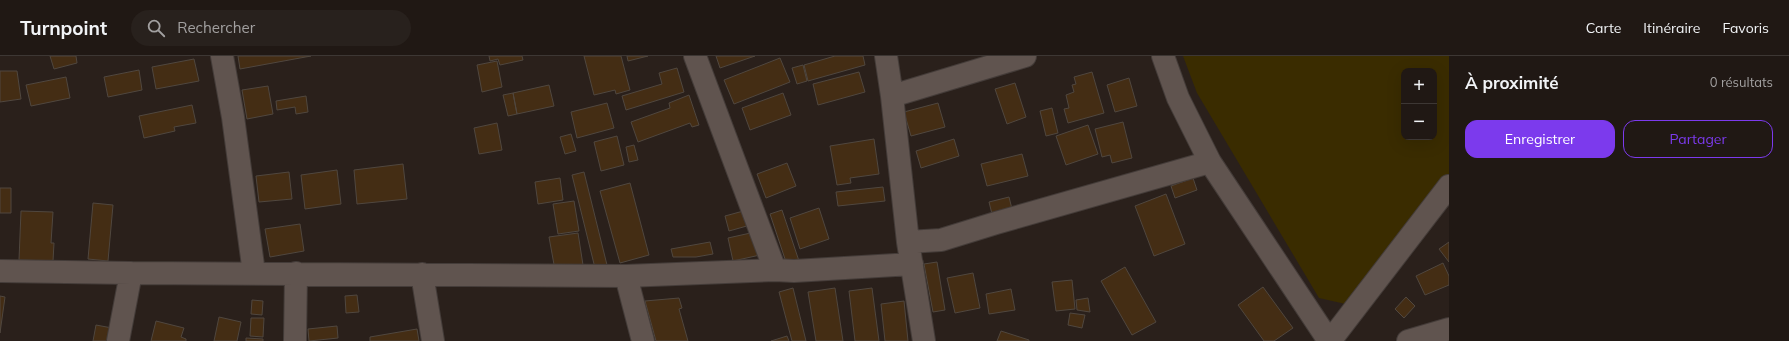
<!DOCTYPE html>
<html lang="fr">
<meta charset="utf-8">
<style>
:root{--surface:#201814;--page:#28211d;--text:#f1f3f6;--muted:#a2a0a0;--line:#3d3734;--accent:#7c3aed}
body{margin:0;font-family:Mulish,sans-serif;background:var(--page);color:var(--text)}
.controls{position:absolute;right:12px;top:12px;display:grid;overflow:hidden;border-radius:8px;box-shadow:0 4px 16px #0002}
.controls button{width:36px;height:36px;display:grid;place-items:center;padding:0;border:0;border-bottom:1px solid var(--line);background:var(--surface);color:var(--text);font:20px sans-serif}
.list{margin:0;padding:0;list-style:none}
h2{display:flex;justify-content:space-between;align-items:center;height:52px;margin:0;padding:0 16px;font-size:17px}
h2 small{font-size:13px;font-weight:400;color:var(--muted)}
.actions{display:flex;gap:8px;padding:12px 16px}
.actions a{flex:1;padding:9px 0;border:1px solid var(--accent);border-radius:12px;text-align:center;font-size:14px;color:var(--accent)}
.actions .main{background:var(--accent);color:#fff}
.icon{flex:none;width:22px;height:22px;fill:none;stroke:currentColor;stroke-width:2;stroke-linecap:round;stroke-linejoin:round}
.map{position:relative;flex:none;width:1449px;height:285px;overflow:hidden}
header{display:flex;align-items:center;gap:24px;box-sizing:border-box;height:56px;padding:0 20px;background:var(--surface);border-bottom:1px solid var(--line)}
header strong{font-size:19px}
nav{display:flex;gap:22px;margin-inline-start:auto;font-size:14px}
.search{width:280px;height:36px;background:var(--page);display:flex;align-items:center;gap:10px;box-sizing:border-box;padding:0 14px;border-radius:22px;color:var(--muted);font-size:15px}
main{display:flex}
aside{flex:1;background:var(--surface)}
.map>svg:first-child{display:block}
.green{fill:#3a2c00;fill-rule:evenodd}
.building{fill:#442d14;stroke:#50473f}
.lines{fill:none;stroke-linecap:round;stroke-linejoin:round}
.minor-casing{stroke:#443c39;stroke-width:24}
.minor{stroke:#60544f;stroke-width:22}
</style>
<header>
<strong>Turnpoint</strong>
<div class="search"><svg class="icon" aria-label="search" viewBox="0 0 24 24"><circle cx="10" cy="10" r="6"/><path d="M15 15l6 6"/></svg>Rechercher</div>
<nav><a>Carte</a><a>Itinéraire</a><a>Favoris</a></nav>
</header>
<main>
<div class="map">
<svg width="1449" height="285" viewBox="0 0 1449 285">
<rect width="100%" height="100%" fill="#2a201b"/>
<!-- green -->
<path class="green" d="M1183 0H1449V128L1350 249 1319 242 1197 37ZM1404 15H1434V81H1404Z"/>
<!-- building -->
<path class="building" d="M50 0H76L77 7 54 13Z
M238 0H311L240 13Z
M489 0H522L523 4 500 9 498 3 490 5Z
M584 0H621L630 34 616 38 615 34 594 39Z
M627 0H648L628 5Z
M716 0H755L720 12Z
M835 0H863L865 9 808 25 804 9Z
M780 2 790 26 734 48 724 24Z
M194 3 199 25 156 33 152 11Z
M497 5 502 31 482 36 477 9Z
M803 9 807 25 797 28 792 12Z
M677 12 684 36 626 54 622 40 662 28 659 17Z
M139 14 142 34 108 41 104 21Z
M0 15H17L21 43 0 46Z
M859 16 865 36 818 49 813 28Z
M1092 16 1104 57 1068 67 1064 53 1069 52 1066 39 1074 36 1072 29 1076 28 1074 21Z
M66 21 70 42 31 50 26 29Z
M1129 22 1137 50 1115 56 1107 29Z
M1015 27 1026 61 1007 68 995 33Z
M549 29 554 50 517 58 513 37Z
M268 30 273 58 247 63 242 34Z
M513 37 517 58 508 60 503 39Z
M783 37 791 59 750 74 742 52Z
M689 39 699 69 692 71 690 67 638 86 631 66 670 52 669 47Z
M306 40 308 56 296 58 295 51 277 54 276 45Z
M607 47 614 72 577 82 571 56Z
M938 47 945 71 911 80 904 56Z
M192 49 196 67 174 71 175 75 144 82 139 60Z
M1052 52 1058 77 1046 80 1040 55Z
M1123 66 1132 102 1112 107 1110 99 1102 101 1095 73Z
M497 67 502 94 479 98 474 72Z
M1088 69 1098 98 1066 109 1056 80Z
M571 78 576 95 565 98 560 81Z
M617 80 624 109 601 115 594 86Z
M874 83 879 118 850 122 851 127 837 129 830 90Z
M954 83 959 100 921 112 916 95Z
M634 89 638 104 629 106 626 91Z
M1022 98 1028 120 987 130 981 108Z
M787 107 796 130 766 142 757 118Z
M403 108 407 143 357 148 354 114Z
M337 114 341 148 305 153 301 119Z
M289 116 292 143 259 146 256 120Z
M584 116 607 209 595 212 572 119Z
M560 122 563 144 538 148 535 126Z
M1193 122 1197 134 1175 142 1171 130Z
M630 127 649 199 620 207 600 135Z
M883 131 885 145 838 150 836 136Z
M0 132H11V157H0Z
M1166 138 1185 188 1154 200 1135 150Z
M1009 141 1012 153 992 158 989 146Z
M574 145 579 175 558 178 553 148Z
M93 147 113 149 108 205 88 203Z
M819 152 829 183 800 193 790 162Z
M747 154 754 168 729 175 725 160Z
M782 154 799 205 787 209 770 158Z
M21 155 53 156 51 187H54L53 205 19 204Z
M300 168 304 195 270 201 265 173Z
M755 176 760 199 733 205 728 182Z
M578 177 583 209 555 214 549 181Z
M710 186 713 198 696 201H673L671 193Z
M1449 186V206L1439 193Z
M937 206 945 254 933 256 924 208Z
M1443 207 1449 220V229L1425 239 1416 220Z
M1125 211 1156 266 1132 279 1101 225Z
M973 217 980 252 955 257 947 222Z
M1072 224 1075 253 1056 255 1052 226Z
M1263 231 1293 272 1274 285H1264L1238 249Z
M793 232 806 285H792L779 236Z
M835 232 843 285H816L808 236Z
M872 232 879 285H855L849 235Z
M1011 233 1015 254 989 258 986 238Z
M357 239 359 256 346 257 345 240Z
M0 240 5 241 0 277Z
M1406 241 1415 250 1404 262 1395 253Z
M679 242 682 252 679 253 688 285H656L645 245Z
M1088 242 1090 256 1077 254 1076 244Z
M252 244 263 245 262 259 251 258Z
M904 245 908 285H885L881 248Z
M1070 257 1085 259 1082 272 1068 269Z
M219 261 241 266 237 285H214Z
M251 262H264L263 281 250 280Z
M156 265 184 272 181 281 186 283V285H151Z
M96 269 112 272 110 285H93Z
M337 270 338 282 309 285 308 273Z
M417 273 419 285H370V281Z
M1001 275 1029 284V285H997Z
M787 280 789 285H771Z
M246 282 263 283V285H246Z"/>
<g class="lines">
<!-- minor casing -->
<g class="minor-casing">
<path id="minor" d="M222 0 233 61 254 217
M695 0 775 214
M886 0 892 40 908 186 924 285
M1163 0 1178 42 1210 106
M892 40 1025 0
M908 186 941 184 996 167 1210 106 1329 285
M0 215 131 217
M422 218 433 285
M626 220 643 285
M118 285 131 217 626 220 775 214 794 215 912 208
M295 285 296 217
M1330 285 1449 130
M1408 285 1449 273"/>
</g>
<!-- minor -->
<use href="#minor" class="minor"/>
</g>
</svg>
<div class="controls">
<button>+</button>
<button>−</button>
</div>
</div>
<aside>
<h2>À proximité<small>0 résultats</small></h2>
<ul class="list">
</ul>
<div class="actions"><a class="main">Enregistrer</a><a>Partager</a></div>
</aside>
</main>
